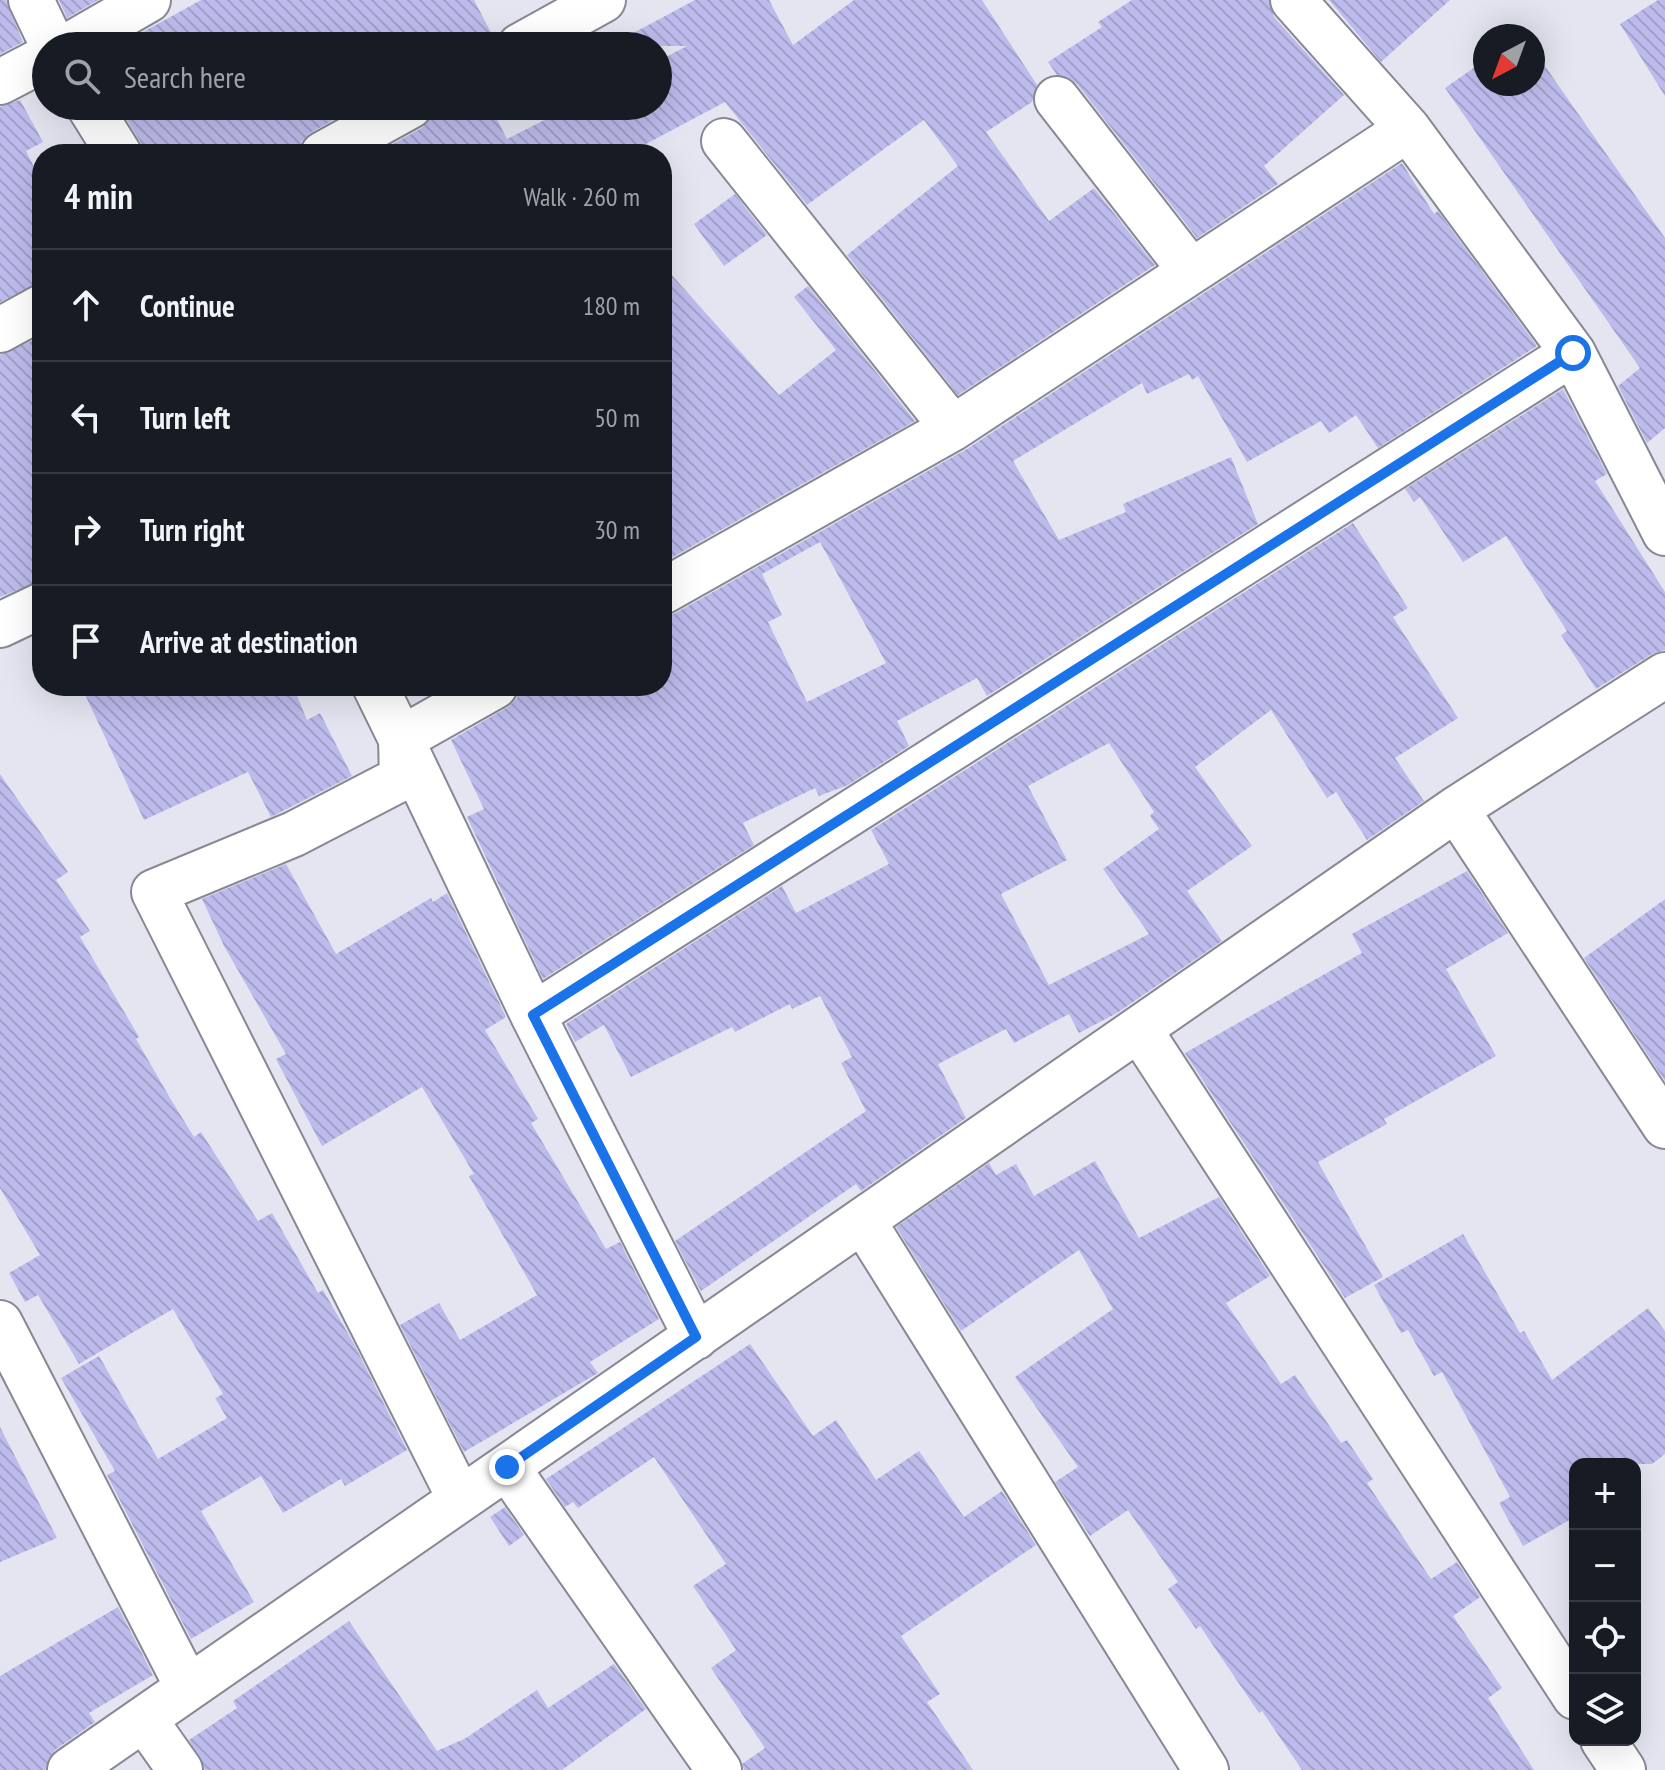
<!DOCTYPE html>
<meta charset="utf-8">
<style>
:root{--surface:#171b24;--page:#242831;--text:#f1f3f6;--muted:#9ea1a6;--line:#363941}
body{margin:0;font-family:"PT Sans Narrow",sans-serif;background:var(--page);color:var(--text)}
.controls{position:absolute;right:24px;bottom:24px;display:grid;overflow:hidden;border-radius:16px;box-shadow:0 8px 32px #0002}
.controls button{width:72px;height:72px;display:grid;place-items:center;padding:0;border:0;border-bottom:2px solid var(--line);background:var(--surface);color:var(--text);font:40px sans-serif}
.compass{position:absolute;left:1473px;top:24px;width:72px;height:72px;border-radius:50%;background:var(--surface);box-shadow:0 8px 32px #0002;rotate:221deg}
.stop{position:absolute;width:24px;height:24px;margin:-18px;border:6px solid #1a73e8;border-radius:50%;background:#fff}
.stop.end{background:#1a73e8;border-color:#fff;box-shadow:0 2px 8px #0008}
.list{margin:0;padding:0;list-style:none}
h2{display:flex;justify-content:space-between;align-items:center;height:104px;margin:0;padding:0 32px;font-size:34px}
h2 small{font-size:26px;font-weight:400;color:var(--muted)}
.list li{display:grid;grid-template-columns:52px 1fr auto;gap:24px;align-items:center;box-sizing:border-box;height:112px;padding:0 32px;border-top:2px solid var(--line)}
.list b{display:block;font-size:30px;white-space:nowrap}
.list em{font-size:26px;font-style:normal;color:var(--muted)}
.icon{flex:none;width:44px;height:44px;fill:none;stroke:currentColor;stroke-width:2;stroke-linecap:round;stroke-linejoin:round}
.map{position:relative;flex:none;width:1665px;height:1770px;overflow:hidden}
.search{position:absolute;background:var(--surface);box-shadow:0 8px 32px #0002;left:32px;top:32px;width:640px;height:88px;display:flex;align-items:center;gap:20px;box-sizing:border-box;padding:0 28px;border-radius:44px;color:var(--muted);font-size:30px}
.panel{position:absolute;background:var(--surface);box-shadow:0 8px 32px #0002;left:32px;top:144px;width:640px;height:552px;border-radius:32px}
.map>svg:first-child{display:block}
.building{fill:url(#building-back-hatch);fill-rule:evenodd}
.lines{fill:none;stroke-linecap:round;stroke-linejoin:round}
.minor-casing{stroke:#888894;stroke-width:48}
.minor{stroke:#fff;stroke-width:44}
.route{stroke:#1a73e8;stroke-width:10}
</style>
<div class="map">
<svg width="1665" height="1770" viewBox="0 0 1665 1770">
<defs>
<pattern id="building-back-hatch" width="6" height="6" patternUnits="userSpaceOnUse" patternTransform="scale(2)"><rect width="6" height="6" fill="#bdbbeb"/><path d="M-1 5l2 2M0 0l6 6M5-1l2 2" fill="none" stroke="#a2a1ca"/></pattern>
</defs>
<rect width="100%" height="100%" fill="#e5e5f2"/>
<!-- building -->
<path class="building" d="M0 0H6L23 42 0 54Z
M59 0H98L67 18Z
M201 0H474L496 42 495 46H118Z
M695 0H769L793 45 854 0H982L1037 85 1032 102 986 132 1049 221 1094 188 1155 265 958 395 847 255 958 166 924 120 807 205 725 102 627 154H375L422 128 434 110 442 106H490L507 139 572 106H658V61L687 46H609Z
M1132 0H1269L1274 17 1344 95 1264 166 1278 184 1197 238 1077 84 1057 75 1048 62 1102 27 1098 22Z
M1329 0H1450L1381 62Z
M1658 0H1665V96L1620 24Z
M1533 49 1665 238V428L1647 443 1618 386 1640 368 1445 88 1485 60V84H1533Z
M20 100 43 142 26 151 42 183V282L0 302V107Z
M118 106H358L310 133 301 142 298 154H144L140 141Z
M1402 163 1434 214 1438 211 1537 346 1378 448 1356 415 1329 433 1321 421 1247 462 1198 376 1192 380 1189 374 1147 394 1142 383 1013 461 1059 540 1126 512 1123 504 1231 457 1258 524 987 696 977 678 897 721 909 746 848 785 819 796 815 788 743 823 754 845 543 979 467 817 484 809 451 740 508 707 517 698 520 686H662V617L674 614 967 449ZM820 542 886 663 807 702 768 622 782 615 762 574Z
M735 194 767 235 724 266 694 224Z
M662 264 779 395 836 350 794 297 808 286 915 421 662 563Z
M42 336V580L0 597V355Z
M1563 389 1607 474 1595 481 1665 592V650L1652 654 1596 689 1561 635 1567 631 1506 536 1463 562 1420 497 1414 502 1405 489Z
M1353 523 1408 608 1393 617 1458 718 1395 758 1424 801 1367 840 1336 792 1327 798 1271 710 1195 767 1252 846 1187 891 1222 941 1117 1013 1079 1033 1069 1014 1014 1043 1006 1029 938 1064 966 1118 861 1191 856 1184 701 1291 675 1241 866 1111 841 1063 852 1057 820 996 792 1009 790 1004 735 1032 732 1027 631 1077 604 1025 575 1042 566 1024 782 886 796 913 889 864 871 830ZM1109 743 1154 812 1150 816 1159 829 1103 869 1149 934 1049 985 1001 894 1067 860 1028 786Z
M81 686H293L307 720 320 713 352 776 271 817 248 772 144 820Z
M0 774 68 872 56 880 90 931 80 937 139 1037 136 1039 170 1098 194 1137 201 1132 258 1221 272 1213 318 1293 323 1290 353 1342 407 1450 345 1486 341 1479 283 1513 261 1476 201 1511 254 1602 191 1639 107 1475 115 1471 61 1378 99 1356 158 1459 227 1418 215 1398 223 1394 173 1309 79 1364 38 1295 25 1302 9 1273 40 1255 0 1188Z
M286 864 336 954 431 898 433 902 447 893 506 1017 485 1030 538 1119 531 1123 606 1249 620 1242 659 1319 590 1362 598 1373 464 1452 400 1325 439 1303 460 1340 537 1295 469 1176 474 1174 422 1087 322 1146 276 1059 286 1054 224 946 202 899Z
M1467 871 1508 933 1446 969 1496 1056 1384 1119 1387 1124 1318 1162 1383 1277 1345 1298 1185 1053 1362 953 1352 934Z
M1665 899V1081L1584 958Z
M1095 1161 1139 1238 1219 1197 1270 1276 1226 1303 1281 1384 1295 1375 1341 1443 1347 1440 1373 1479 1367 1483 1431 1579 1457 1562 1480 1597 1453 1616 1502 1688 1488 1698 1534 1770H1302L1262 1711 1259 1713 1200 1626 1196 1629 1168 1589 1178 1582 1128 1510 1090 1536 1055 1482 1078 1467 1015 1377 1113 1309 1079 1250 961 1331 896 1227 989 1163 996 1175 1016 1164 1034 1196Z
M1463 1234 1520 1333 1524 1331 1552 1380 1648 1308 1665 1331V1454L1652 1464H1575V1517L1523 1546 1499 1503 1510 1497 1442 1372 1434 1376 1408 1330 1401 1333 1374 1285Z
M750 1344 813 1436 836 1420 876 1480 919 1451 964 1517 1002 1491 1036 1545 901 1636 940 1694 927 1702 973 1770H744L742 1764 765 1748 711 1668 736 1650 693 1586 726 1564 654 1457 578 1508 573 1502 565 1507 546 1479Z
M0 1427 57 1538 0 1562Z
M505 1507 524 1535 509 1546 490 1517Z
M118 1607 153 1675 89 1713 95 1722 55 1750 45 1770H0V1676Z
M349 1621 437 1751 466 1738 537 1690 548 1708 614 1664 646 1709 562 1770H205L189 1740 237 1708 233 1701Z"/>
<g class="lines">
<!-- minor casing -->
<g class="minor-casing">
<path id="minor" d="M31 0 53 46
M1293 0 1408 129
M68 46 148 0
M520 46 603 0
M0 82 46 58
M1057 99 1191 271
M89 106 119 154
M724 141 953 428
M323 154 410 106
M0 330 42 307
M662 592 953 428 1408 129 1573 353 1665 533
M0 625 42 605
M375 686 401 739 402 778 294 834 154 892 460 1499
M495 686 401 739 533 1015 696 1337
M1456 809 1665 1126
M533 1015 1573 353
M1139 1029 1575 1697
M863 1221 1206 1770
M0 1323 188 1688
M507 1467 719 1770
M144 1719 180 1770
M1603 1740 1623 1770
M70 1770 1456 809 1665 675"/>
</g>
<!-- minor -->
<use href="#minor" class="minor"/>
</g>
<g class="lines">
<!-- route -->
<path class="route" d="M507 1467 696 1337 533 1015 1573 353"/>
</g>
</svg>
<div class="controls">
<button>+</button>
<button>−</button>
<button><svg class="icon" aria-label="locate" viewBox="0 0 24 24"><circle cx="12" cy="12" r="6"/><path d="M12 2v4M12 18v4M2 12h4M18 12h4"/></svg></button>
<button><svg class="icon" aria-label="layers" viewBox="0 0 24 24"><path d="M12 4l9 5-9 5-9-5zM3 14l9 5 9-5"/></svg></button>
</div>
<svg class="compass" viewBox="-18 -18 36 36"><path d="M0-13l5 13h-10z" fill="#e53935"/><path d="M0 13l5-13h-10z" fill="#9ea1a6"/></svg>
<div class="stop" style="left:1573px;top:353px"></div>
<div class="stop end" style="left:507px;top:1467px"></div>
<div class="search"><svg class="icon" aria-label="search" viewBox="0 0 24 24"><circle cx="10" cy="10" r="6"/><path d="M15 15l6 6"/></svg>Search here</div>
<section class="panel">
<h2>4 min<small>Walk · 260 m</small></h2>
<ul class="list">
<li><svg class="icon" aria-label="ahead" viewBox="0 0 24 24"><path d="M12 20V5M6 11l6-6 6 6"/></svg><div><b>Continue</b></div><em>180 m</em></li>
<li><svg class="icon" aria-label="left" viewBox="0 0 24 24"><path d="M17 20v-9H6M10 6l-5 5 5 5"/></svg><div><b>Turn left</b></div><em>50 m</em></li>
<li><svg class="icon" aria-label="right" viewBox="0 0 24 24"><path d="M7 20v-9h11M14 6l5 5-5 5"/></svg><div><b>Turn right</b></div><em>30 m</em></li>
<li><svg class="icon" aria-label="arrive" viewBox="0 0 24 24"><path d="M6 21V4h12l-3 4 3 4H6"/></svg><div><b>Arrive at destination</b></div></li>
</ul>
</section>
</div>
